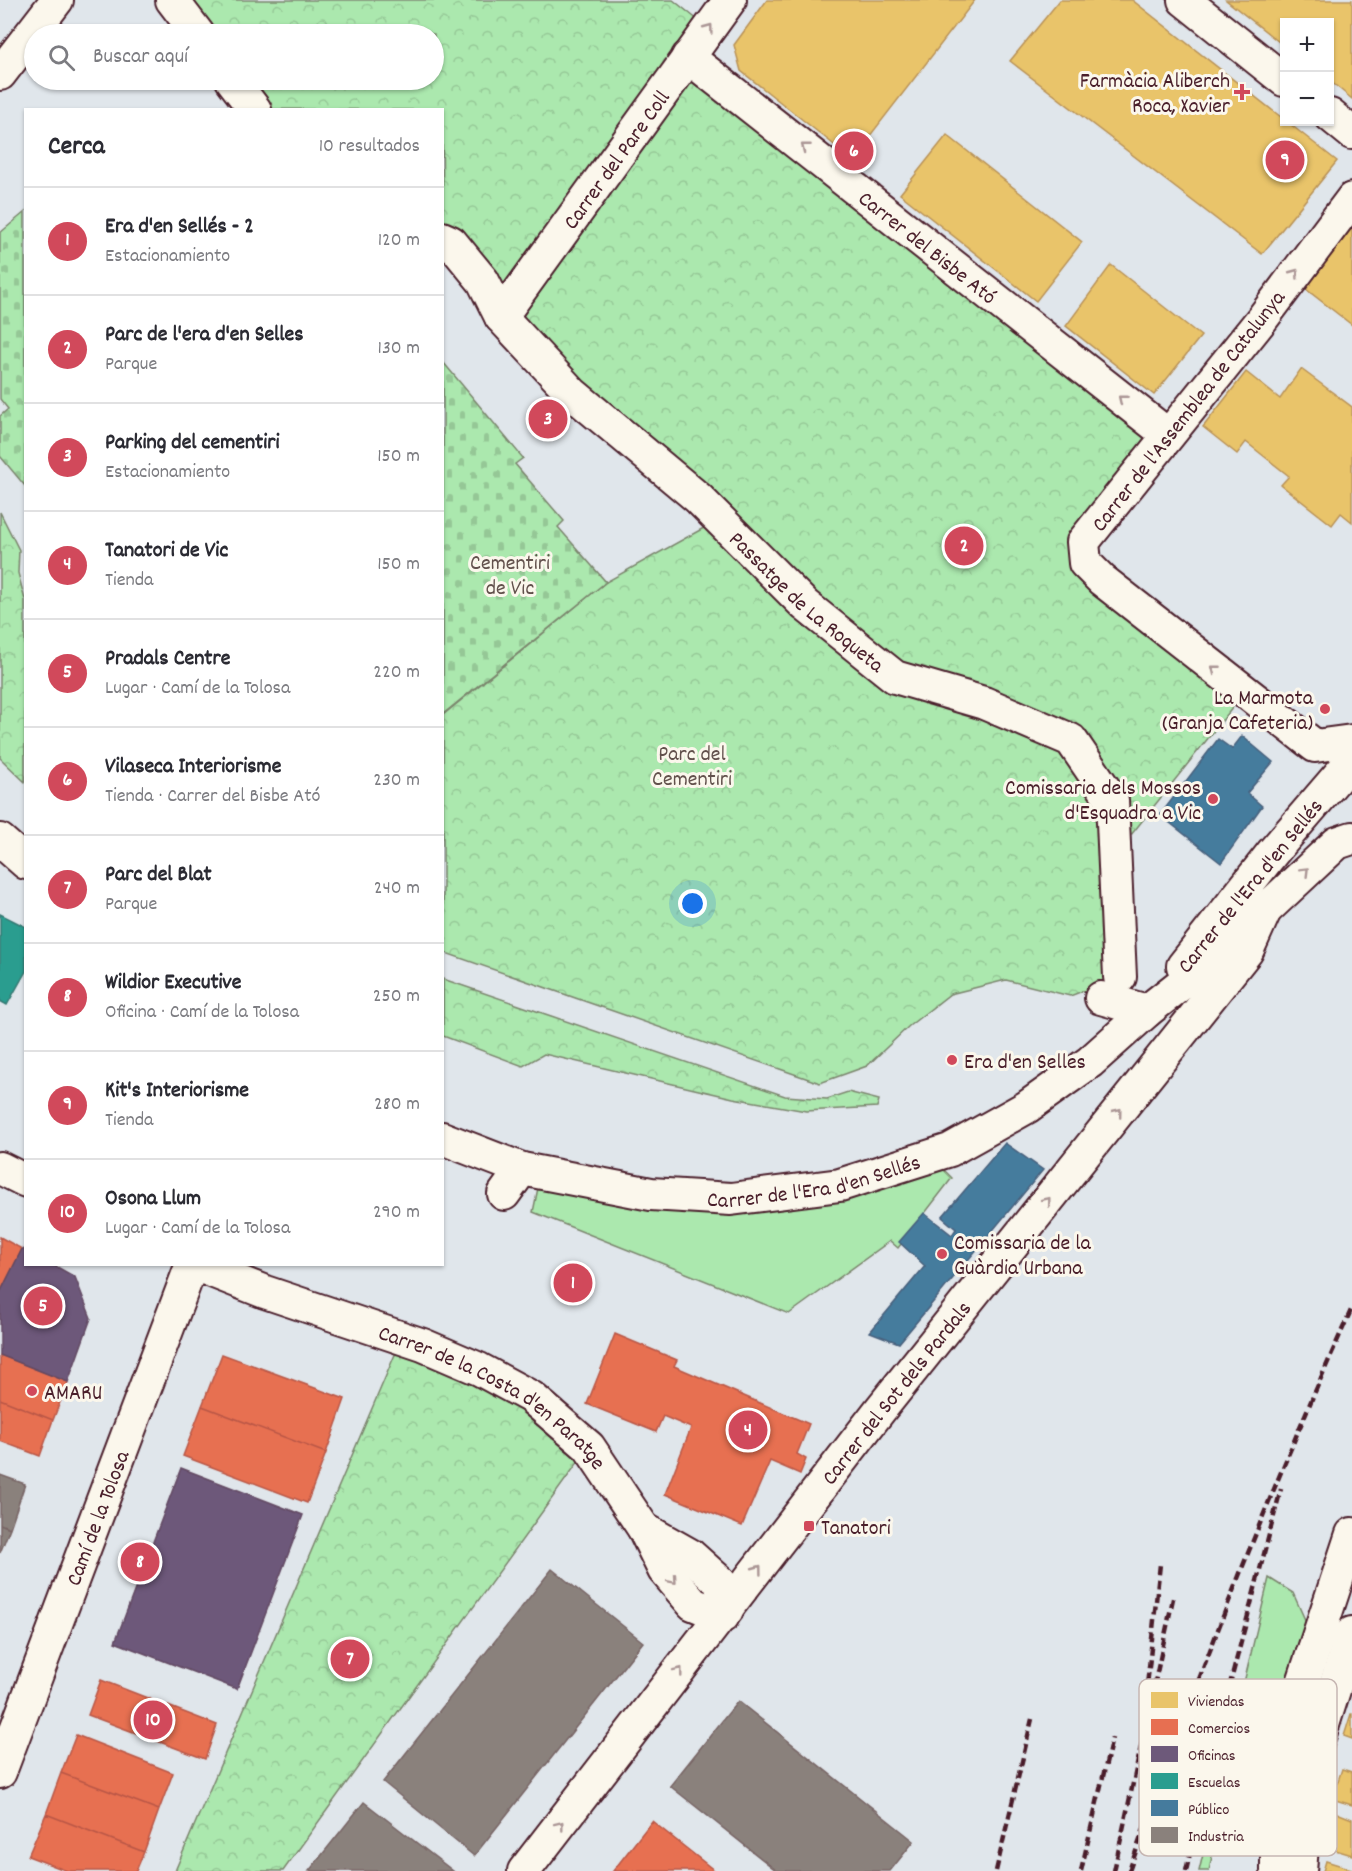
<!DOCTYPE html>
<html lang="es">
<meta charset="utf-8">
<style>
:root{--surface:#fff;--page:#f2f2f3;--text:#2b2b33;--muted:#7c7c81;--line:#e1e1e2;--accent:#d1495b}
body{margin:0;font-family:Dekko,sans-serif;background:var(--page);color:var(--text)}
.controls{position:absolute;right:18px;top:18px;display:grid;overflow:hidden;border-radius:0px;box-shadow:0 2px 4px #0004}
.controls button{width:54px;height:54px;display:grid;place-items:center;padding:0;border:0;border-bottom:2px solid var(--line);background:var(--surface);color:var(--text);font:30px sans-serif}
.you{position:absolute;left:693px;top:904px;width:21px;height:21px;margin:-15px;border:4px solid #fff;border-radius:50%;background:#1a73e8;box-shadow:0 0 0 9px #1a73e833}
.badge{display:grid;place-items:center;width:39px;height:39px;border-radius:50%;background:var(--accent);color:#fff;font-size:20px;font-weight:700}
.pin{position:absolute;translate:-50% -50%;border:3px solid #fff;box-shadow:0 2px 6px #0006}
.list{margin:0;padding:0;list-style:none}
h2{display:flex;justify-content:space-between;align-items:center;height:78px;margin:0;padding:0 24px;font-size:26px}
h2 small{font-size:20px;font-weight:400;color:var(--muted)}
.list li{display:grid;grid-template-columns:39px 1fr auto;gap:18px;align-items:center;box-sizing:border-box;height:108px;padding:0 24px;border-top:2px solid var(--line)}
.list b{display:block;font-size:22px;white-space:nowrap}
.list p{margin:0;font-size:20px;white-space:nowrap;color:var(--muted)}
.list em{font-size:20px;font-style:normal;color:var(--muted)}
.icon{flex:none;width:33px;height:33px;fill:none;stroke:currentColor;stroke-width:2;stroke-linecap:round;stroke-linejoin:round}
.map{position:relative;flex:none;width:1352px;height:1871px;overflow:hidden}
.search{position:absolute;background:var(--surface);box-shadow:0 2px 4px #0004;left:24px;top:24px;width:420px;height:66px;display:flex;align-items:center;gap:15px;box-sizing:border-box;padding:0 21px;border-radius:33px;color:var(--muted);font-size:22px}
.panel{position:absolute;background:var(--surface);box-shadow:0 2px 4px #0004;left:24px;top:108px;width:420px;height:1158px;border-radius:0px}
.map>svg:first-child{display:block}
.grass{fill:#abe8ae;stroke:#7a846c;stroke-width:1.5}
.forest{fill:url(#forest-crowns);stroke:#7a846c;stroke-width:1.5}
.cemetery{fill:url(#cemetery-stones);stroke:#7a846c;stroke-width:1.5}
.homes{fill:#e9c46a;stroke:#b99257;stroke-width:1.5}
.shops{fill:#e76f51;stroke:#b85746;stroke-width:1.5}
.offices{fill:#6d597a;stroke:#624862;stroke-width:1.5}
.schools{fill:#2a9d8f;stroke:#347771;stroke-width:1.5}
.public{fill:#457b9d;stroke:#465f7b;stroke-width:1.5}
.industry{fill:#8a817c;stroke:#776464;stroke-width:1.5}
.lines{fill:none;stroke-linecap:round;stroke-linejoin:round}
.minor-casing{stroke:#4a1f2b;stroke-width:36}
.minor{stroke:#fbf7ec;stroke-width:32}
.rail{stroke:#4a1f2b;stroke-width:4.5;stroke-dasharray:9 4.5;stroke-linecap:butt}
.oneway{stroke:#ab9695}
.poi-dot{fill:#d1495b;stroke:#fbf7ec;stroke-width:2}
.labels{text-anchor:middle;stroke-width:6;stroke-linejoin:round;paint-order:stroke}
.poi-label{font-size:22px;fill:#4a1f2b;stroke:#fbf7ec;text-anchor:start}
.street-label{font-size:22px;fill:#4a1f2b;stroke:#fbf7ec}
.park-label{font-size:22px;fill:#62514c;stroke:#fbf7ec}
.key{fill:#fbf7ec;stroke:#c6b6b2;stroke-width:1.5}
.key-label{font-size:16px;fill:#4a1f2b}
</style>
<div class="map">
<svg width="1352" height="1871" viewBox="0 0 1352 1871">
<defs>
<pattern id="forest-crowns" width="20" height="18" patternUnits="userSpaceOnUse" patternTransform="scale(1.5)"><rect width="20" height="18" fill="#abe8ae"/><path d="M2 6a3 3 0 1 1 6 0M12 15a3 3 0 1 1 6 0" fill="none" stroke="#95c796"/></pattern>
<pattern id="cemetery-stones" width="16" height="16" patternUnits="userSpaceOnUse" patternTransform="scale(1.5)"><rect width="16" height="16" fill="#abe8ae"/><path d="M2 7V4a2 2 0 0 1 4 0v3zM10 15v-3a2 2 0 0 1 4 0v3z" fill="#95c796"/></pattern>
</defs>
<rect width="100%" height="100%" fill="#e0e6eb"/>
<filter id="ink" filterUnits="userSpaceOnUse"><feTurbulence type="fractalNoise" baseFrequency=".0167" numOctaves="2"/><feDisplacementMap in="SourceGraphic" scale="12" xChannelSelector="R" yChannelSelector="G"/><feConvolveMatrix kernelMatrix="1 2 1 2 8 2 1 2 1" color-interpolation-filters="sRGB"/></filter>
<g filter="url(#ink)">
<!-- grass -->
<path class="grass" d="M941 1167 952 1178 898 1248 890 1241 789 1314 533 1212 538 1188C644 1209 743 1223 850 1196 881 1189 911 1177 941 1167Z
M1269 1578 1293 1593 1306 1622 1269 1775 1230 1767 1209 1871H1199Z"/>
<!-- forest -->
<path class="forest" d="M172 0H673L709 29 688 56 1168 435 1083 542 1245 692 1115 855 1120 977 1070 996 1006 980 950 994 909 1026 867 1066 820 1083 443 952V715L606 582 720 519 638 445 443 238 442 110 255 109 232 80H434V34H198Z
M0 512 19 550 18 573 25 600V782L0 758Z
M443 979 785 1096 827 1099 848 1092 879 1100 877 1107 806 1111 733 1098 544 1054 523 1066 443 1036Z
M402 1338 589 1447 283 1871H175Z"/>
<!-- cemetery -->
<path class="cemetery" d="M25 212V486L0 456V416L8 409 0 399V233Z
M443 362 523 458 515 464 564 521 558 527 606 582 443 714Z"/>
<!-- homes -->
<path class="homes" d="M767 0H975L852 159 741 71 734 45Z
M1060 0H1132L1337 161 1262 254 1010 61Z
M1226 0H1352V99L1330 81V22H1284V46Z
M947 135 1082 242 1036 301 900 194Z
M1352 222V325L1302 286Z
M1111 265 1201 336 1154 395 1066 326Z
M1301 369 1352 407V522L1341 513 1332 525 1281 485 1289 476 1246 442 1237 454 1203 427 1246 372 1280 399Z
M1351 1714H1352V1739L1344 1736Z
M1342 1769 1352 1772V1805L1332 1799Z
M1332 1811 1352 1819V1855L1322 1846Z
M1326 1861 1352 1869V1871H1323Z"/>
<!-- shops -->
<path class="shops" d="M0 1237 22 1249 0 1293Z
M615 1334 677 1360 674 1366 809 1424 797 1454 806 1459 800 1474 770 1461 742 1526 665 1494 691 1428 663 1416 656 1432 587 1404Z
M222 1354 345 1399 326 1453 202 1406Z
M0 1355 68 1382 53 1420 0 1399Z
M0 1399 53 1420 40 1456 0 1441Z
M202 1406 326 1453 307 1503 183 1456Z
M101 1680 217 1725 205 1759 88 1715Z
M76 1735 173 1773 159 1810 61 1773Z
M61 1773 159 1810 144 1852 46 1814Z
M46 1814 144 1852 136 1871H67L28 1856Z
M652 1821 715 1871H613Z"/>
<!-- offices -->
<path class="offices" d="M22 1249 26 1250V1264H52L75 1277 91 1318 68 1382 0 1355V1293Z
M181 1468 303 1515 237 1689 115 1642Z"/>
<!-- schools -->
<path class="schools" d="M0 914 26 927V971L7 1005 0 1001Z"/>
<!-- public -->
<path class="public" d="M1242 736 1273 762 1247 793 1262 806 1221 863 1160 815 1218 739 1232 749Z
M1005 1143 1043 1170 899 1343 870 1332 925 1266 899 1242 924 1213 952 1235 956 1229 942 1217Z"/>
<!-- industry -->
<path class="industry" d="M0 1475 25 1484 10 1528 0 1524Z
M0 1524 10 1528 0 1553Z
M552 1569 643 1642 474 1856 383 1782Z
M738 1701 914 1841 890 1871H777L670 1786Z
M364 1802 453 1871H309Z"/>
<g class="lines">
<!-- minor casing -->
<g class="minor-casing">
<g id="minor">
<path d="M172 0 198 34"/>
<path d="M1184 0 1284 80"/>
<path id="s1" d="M688 57 1168 435"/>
<path d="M0 74 57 0"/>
<path d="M232 80 255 110"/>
<path d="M1330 115 1352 133"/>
<path d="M1352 199 1262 319 1083 542 1085 563 1102 580 1315 746 1352 741"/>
<path id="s2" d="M442 238 451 242 483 281 501 317 572 393 698 498 805 605 895 677 984 703 1071 740 1112 800 1120 977"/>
<path id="s3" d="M501 317 730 0"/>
<path d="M0 840 26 863"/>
<path d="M1183 966 1273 852 1352 760"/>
<path d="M1101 998 1147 1011"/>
<path id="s4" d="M442 1138 522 1169 651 1194 731 1199 840 1185 950 1150 1027 1107 1090 1062 1147 1011 1213 959 1337 843 1352 838"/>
<path d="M0 1168 26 1181"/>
<path d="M504 1194 522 1169"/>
<path id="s5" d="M194 1264 265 1292 423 1345 479 1369 531 1397 589 1447 644 1529 664 1570 693 1604 723 1616"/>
<path d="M644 1529 690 1555 720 1582 727 1610"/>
<path id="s6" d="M0 1772 192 1264"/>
<path id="s7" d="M524 1871 880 1410 1247 951 1264 913"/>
<path d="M1277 1871V1812L1294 1710 1352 1534"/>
<path d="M1300 1871 1308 1772 1352 1633"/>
</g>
</g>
<!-- minor -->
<use href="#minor" class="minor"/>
<!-- rail -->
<path class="rail" d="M1146 1695 1160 1564
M996 1871 1032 1719
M1081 1871 1112 1738
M1114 1871 1174 1594
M1129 1871C1196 1681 1269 1492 1352 1308
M1186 1871 1218 1730 1281 1489"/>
</g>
<!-- one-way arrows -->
<defs><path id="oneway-chevron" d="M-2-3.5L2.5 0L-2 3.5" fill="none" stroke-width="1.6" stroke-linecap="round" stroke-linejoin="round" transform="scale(1.5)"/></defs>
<g class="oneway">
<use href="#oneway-chevron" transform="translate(709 28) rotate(-53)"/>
<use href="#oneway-chevron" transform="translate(805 147) rotate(-142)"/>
<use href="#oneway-chevron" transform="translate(1295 273) rotate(-53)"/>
<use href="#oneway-chevron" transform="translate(1122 399) rotate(-141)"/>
<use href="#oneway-chevron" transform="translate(1215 669) rotate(-142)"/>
<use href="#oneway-chevron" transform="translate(1305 871) rotate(-45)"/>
<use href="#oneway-chevron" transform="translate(1118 1112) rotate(-51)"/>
<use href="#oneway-chevron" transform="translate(1047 1201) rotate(-51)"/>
<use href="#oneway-chevron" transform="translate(758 1569) rotate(-53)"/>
<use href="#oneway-chevron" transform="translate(673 1580) rotate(49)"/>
<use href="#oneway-chevron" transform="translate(679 1671) rotate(-52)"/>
<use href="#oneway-chevron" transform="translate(560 1825) rotate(-52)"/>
</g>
</g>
<!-- markers -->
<g class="poi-dot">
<path d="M1239 83h6v6h6v6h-6v6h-6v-6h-6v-6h6z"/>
<circle cx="1325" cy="709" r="6"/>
<circle cx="1213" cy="799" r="6"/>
<circle cx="952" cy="1060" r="6"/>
<circle cx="942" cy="1254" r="6"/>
<circle cx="32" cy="1391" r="6"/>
<rect x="803" y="1520" width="12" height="12" rx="3"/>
</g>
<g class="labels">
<!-- poi labels -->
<g class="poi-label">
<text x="1230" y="87" text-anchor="end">Farmàcia Aliberch<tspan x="1230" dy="25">Roca, Xavier</tspan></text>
<text x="1313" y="704" text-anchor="end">La Marmota<tspan x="1313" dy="25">(Granja Cafeteria)</tspan></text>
<text x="1201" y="794" text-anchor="end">Comissaria dels Mossos<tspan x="1201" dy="25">d'Esquadra a Vic</tspan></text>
<text x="964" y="1068">Era d'en Selles</text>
<text x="954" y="1249">Comissaria de la<tspan x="954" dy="25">Guàrdia Urbana</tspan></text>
<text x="44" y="1399">AMARU</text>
<text x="821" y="1534">Tanatori</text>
</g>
<!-- street labels -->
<g class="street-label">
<text dy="8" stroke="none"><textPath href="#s3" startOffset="195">Carrer del Pare Coll</textPath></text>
<text dy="8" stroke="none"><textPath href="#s1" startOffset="306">Carrer del Bisbe Ató</textPath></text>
<text transform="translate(1187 410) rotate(-52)" y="8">Carrer de l'Assemblea de Catalunya</text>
<text dy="8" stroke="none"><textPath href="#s2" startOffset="519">Passatge de La Roqueta</textPath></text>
<text transform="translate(1249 885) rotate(-51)" y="8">Carrer de l'Era d'en Sellés</text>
<text dy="8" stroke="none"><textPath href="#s4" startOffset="382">Carrer de l'Era d'en Sellés</textPath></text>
<text dy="8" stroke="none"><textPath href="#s7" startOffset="606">Carrer del Sot dels Pardals</textPath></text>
<text dy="8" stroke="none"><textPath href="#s5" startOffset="330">Carrer de la Costa d'en Paratge</textPath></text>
<text dy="8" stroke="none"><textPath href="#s6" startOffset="272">Camí de la Tolosa</textPath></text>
</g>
<!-- park labels -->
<g class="park-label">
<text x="510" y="569">Cementiri<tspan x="510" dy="25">de Vic</tspan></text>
<text x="692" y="760">Parc del<tspan x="692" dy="25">Cementiri</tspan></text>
</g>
</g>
<!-- legend -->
<rect x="1139" y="1679" width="198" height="177" rx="9" class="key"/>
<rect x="1151" y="1692" width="27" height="16" fill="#e9c46a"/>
<rect x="1151" y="1719" width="27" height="16" fill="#e76f51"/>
<rect x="1151" y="1746" width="27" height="16" fill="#6d597a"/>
<rect x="1151" y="1773" width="27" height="16" fill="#2a9d8f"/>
<rect x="1151" y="1800" width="27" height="16" fill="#457b9d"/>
<rect x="1151" y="1827" width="27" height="16" fill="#8a817c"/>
<g class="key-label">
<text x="1188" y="1706">Viviendas</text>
<text x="1188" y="1733">Comercios</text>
<text x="1188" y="1760">Oficinas</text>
<text x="1188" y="1787">Escuelas</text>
<text x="1188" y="1814">Público</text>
<text x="1188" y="1841">Industria</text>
</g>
</svg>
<div class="controls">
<button>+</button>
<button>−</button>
</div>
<div class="you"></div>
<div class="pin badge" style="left:573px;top:1283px">1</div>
<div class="pin badge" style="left:964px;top:546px">2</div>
<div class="pin badge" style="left:548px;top:419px">3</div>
<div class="pin badge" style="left:748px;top:1430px">4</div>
<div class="pin badge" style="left:43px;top:1306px">5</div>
<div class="pin badge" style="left:854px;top:151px">6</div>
<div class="pin badge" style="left:350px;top:1659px">7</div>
<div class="pin badge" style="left:140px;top:1562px">8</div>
<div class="pin badge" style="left:1285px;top:160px">9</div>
<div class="pin badge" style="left:153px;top:1720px">10</div>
<div class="search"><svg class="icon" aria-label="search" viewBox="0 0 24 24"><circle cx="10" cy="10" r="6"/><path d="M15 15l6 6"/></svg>Buscar aquí</div>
<section class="panel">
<h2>Cerca<small>10 resultados</small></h2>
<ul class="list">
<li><span class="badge">1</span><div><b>Era d'en Sellés - 2</b><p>Estacionamiento</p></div><em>120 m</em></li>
<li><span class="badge">2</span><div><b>Parc de l'era d'en Selles</b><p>Parque</p></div><em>130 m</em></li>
<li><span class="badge">3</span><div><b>Parking del cementiri</b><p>Estacionamiento</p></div><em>150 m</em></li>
<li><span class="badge">4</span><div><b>Tanatori de Vic</b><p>Tienda</p></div><em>150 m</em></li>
<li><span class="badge">5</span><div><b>Pradals Centre</b><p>Lugar · Camí de la Tolosa</p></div><em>220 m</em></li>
<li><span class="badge">6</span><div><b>Vilaseca Interiorisme</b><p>Tienda · Carrer del Bisbe Ató</p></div><em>230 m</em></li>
<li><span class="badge">7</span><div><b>Parc del Blat</b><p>Parque</p></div><em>240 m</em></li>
<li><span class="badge">8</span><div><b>Wildior Executive</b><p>Oficina · Camí de la Tolosa</p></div><em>250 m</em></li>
<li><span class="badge">9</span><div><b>Kit's Interiorisme</b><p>Tienda</p></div><em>280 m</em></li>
<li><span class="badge">10</span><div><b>Osona Llum</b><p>Lugar · Camí de la Tolosa</p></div><em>290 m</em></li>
</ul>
</section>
</div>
